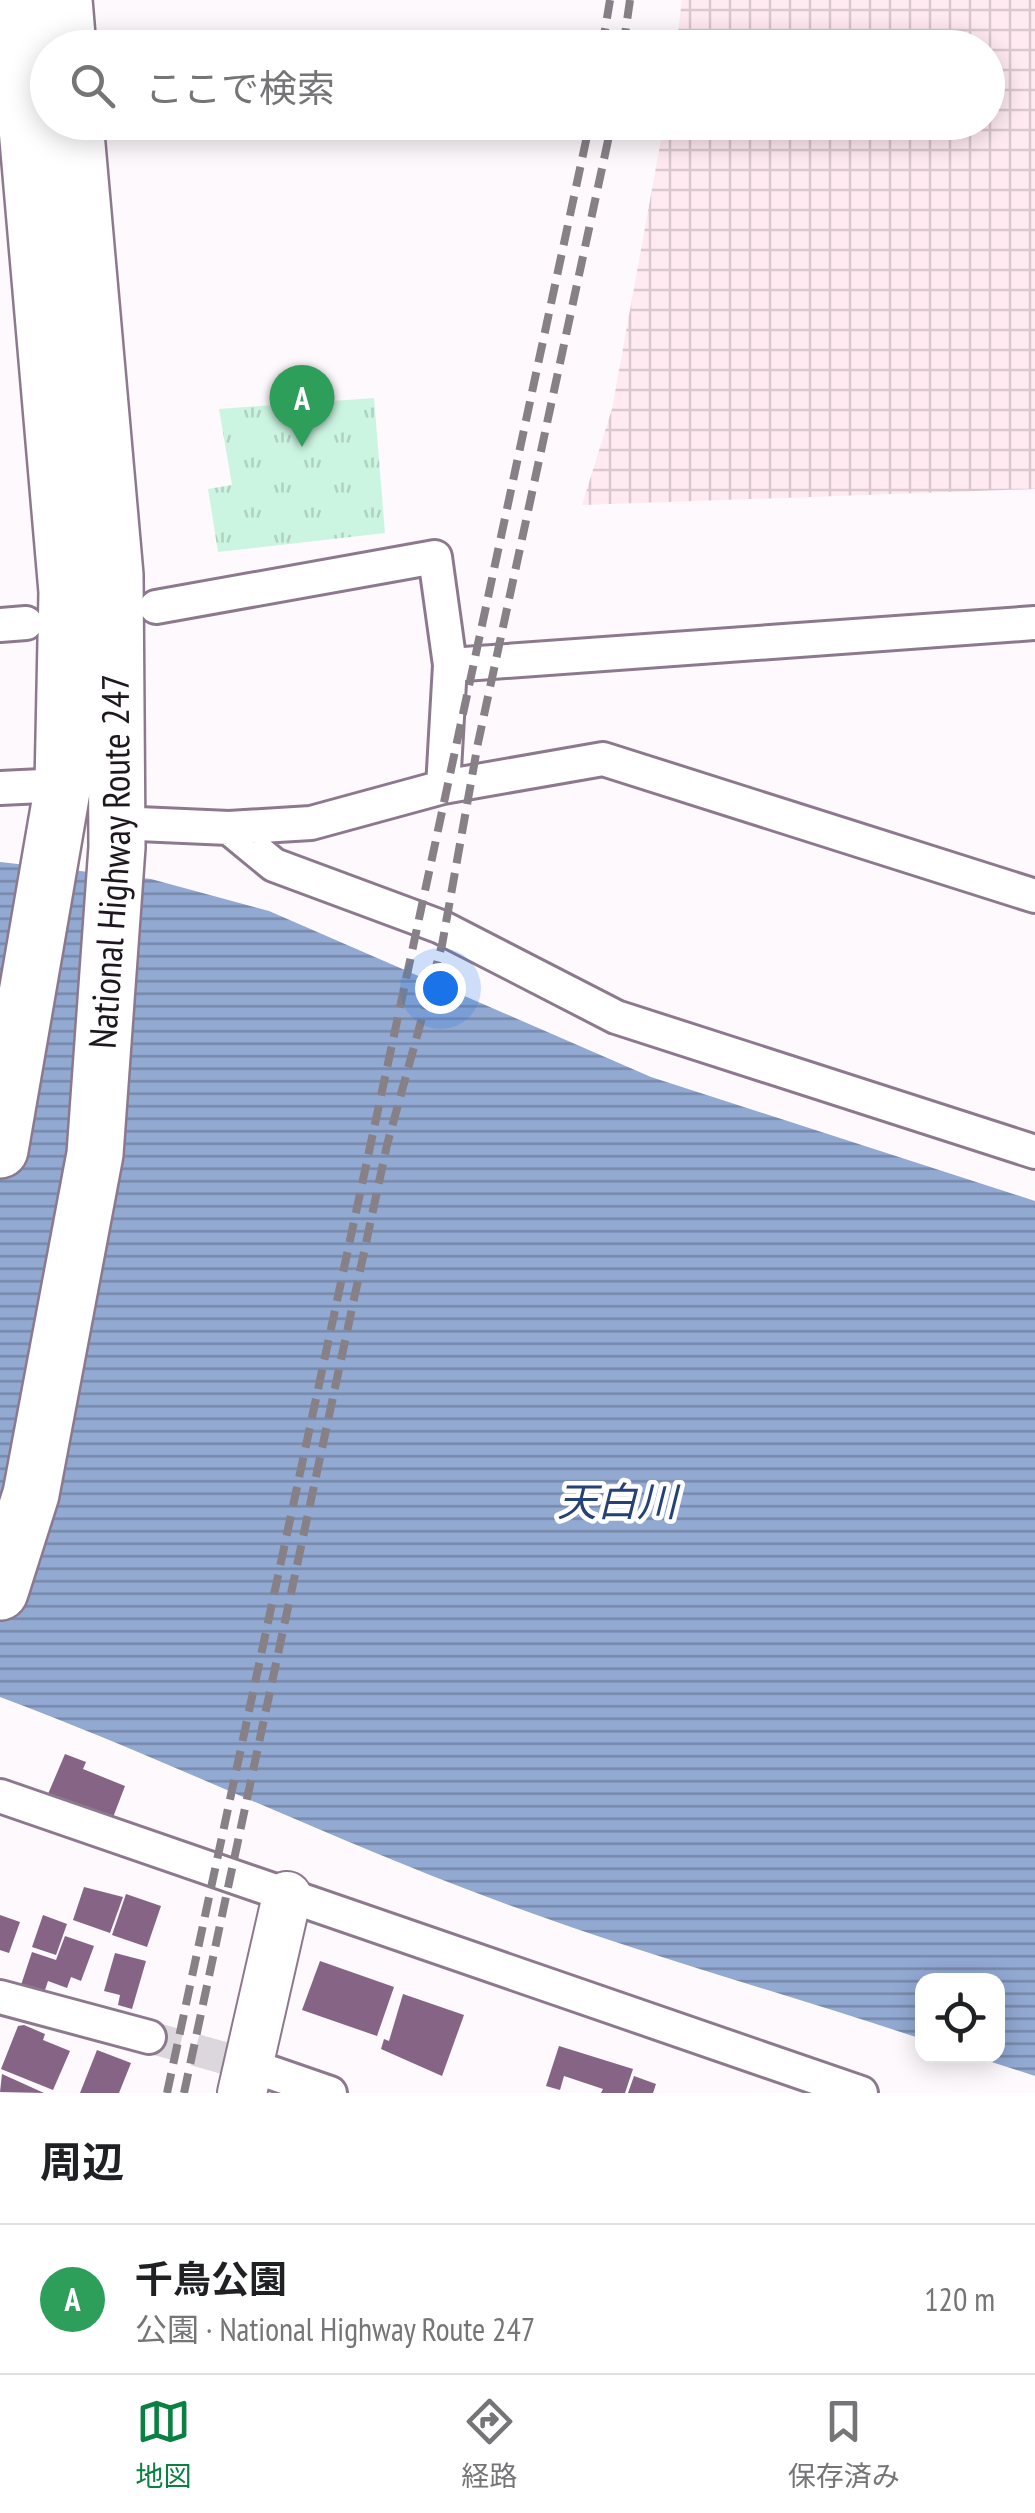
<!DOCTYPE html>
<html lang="ja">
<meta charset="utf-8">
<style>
:root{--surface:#fff;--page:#f2f2f2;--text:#202124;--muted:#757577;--line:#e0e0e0;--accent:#0b8043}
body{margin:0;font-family:"PT Sans Narrow","Noto Sans JP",sans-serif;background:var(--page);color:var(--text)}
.controls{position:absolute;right:30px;bottom:30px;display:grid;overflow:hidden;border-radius:20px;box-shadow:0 5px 25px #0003}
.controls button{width:90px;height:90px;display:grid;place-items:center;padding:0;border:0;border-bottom:2px solid var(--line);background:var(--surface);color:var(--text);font:50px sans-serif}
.you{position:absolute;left:440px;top:988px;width:35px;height:35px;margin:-25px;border:8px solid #fff;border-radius:50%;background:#1a73e8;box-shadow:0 0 0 15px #1a73e833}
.badge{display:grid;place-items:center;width:65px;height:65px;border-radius:50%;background:var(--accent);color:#fff;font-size:32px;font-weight:700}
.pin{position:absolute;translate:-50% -82px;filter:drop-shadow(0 2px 5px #0008)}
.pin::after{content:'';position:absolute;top:52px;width:35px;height:30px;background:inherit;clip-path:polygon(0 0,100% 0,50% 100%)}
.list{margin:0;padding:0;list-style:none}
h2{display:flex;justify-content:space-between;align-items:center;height:130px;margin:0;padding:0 40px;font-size:42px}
h2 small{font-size:32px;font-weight:400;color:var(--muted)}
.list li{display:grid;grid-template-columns:65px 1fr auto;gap:30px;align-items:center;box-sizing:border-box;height:150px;padding:0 40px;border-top:2px solid var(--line)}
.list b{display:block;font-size:38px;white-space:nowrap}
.list p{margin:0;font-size:32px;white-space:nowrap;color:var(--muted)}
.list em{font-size:32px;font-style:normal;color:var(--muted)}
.icon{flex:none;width:55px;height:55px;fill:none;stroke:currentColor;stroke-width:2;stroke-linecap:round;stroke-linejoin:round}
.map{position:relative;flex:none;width:1035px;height:2093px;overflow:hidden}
.search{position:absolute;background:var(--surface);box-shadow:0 5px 25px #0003;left:30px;right:30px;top:30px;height:110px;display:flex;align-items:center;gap:25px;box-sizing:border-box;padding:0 35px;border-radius:55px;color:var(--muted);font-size:38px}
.sheet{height:280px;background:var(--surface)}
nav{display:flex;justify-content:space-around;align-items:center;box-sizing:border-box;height:140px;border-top:2px solid var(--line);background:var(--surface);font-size:28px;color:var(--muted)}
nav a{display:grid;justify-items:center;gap:5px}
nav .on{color:var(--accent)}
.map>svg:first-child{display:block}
.industrial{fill:url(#industrial-grid)}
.park{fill:url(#park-tufts)}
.water{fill:url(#water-rules)}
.building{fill:#856486}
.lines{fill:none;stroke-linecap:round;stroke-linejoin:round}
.street-tunnel{stroke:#dcd7dc;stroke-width:32;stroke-dasharray:32 16;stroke-linecap:butt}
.street-casing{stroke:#8d798d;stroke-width:38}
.secondary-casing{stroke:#8d798d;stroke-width:52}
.highway-casing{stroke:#8d798d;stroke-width:60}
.street{stroke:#fff;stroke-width:32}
.secondary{stroke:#fff;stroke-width:48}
.highway{stroke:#fff;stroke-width:55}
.rail{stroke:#878187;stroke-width:8;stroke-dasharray:20 10;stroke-linecap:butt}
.labels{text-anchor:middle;stroke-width:9;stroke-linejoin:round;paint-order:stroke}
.street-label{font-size:38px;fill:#1f171f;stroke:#fff}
.water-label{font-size:40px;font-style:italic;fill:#264176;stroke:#fff}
</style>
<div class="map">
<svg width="1035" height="2093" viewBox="0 0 1035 2093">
<defs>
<pattern id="industrial-grid" width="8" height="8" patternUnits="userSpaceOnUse" patternTransform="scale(2.5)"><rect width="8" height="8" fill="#ffeaf1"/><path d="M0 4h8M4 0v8" fill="none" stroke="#dac8ce"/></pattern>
<pattern id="park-tufts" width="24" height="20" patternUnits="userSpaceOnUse" patternTransform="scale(2.5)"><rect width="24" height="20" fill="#ccf5e1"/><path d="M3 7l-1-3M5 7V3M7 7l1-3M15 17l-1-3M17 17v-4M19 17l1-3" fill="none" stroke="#afd1c1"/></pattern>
<pattern id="water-rules" width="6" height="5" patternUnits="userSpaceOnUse" patternTransform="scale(2.5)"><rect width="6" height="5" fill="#92a9d2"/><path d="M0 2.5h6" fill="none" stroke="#7789aa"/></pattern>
</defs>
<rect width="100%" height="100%" fill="#fdf9fd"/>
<!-- industrial -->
<path class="industrial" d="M682 0H1035V489L582 505 612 409 664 123 988 122V48L676 47Z"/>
<!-- park -->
<path class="park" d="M374 398 385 533 218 552 208 489 232 485 219 409Z"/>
<!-- water -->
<path class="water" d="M0 862 151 879 269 911 651 1077 1035 1201V2076L973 2056H998V1980H922V2039C779 1992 632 1951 490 1898 325 1837 166 1759 0 1697Z"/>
<!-- building -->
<path class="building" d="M65 1754 86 1762 83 1769 125 1786 112 1820 48 1794Z
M84 1887 123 1897 110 1933 73 1920Z
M126 1894 161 1906 147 1947 112 1935Z
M0 1915 20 1922 9 1953 0 1950Z
M43 1915 67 1924 56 1955 32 1947Z
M65 1936 94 1946 81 1981 71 1977 67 1988 48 1981 43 1996 20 1988 32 1952 56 1960Z
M115 1953 146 1961 132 2009 118 2005 120 1995 104 1991Z
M320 1961 394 1987 377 2036 302 2010Z
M403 1994 464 2015 442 2076 381 2049 384 2039 389 2041Z
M24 2025 45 2034 43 2040 70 2051 53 2090 1 2069 18 2026Z
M559 2046 633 2069 625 2093H601L603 2089 564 2076 560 2090 546 2086Z
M97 2050 131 2063 119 2093H80Z
M2 2074 44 2093 0 2092Z
M634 2076 656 2084 653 2093H628Z"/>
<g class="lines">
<!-- street-tunnel -->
<path class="street-tunnel" d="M149 2037 249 2065"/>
<!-- street casing -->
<g class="street-casing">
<path id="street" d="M156 607 435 557 450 665 443 787 603 759 1035 896
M0 625 26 623
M450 665 1035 623
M0 788 63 785
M116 823 229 828 311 823 443 787
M229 828 274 865 441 927 616 1017 1035 1152
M0 1796 861 2093
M0 1997 149 2037
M249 2065 330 2093"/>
</g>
<!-- secondary casing -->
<g class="secondary-casing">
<path id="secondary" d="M242 2093 287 1896"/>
</g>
<!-- highway casing -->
<g class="highway-casing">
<g id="highway">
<path d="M64 0 68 48"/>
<path d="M0 1150 63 785 67 592 16 0"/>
<path id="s1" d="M0 1592 31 1494 95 1154 117 847 115 575 75 122"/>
</g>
</g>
<!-- street -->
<use href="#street" class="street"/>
<!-- secondary -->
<use href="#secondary" class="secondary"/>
<!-- highway -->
<use href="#highway" class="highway"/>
<!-- rail -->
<path class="rail" d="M602 48 610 0
M623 48 630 0
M167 2093 590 122
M184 2093 387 1145 442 945 478 743 612 122"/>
</g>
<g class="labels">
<!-- street labels -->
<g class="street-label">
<text dy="13" stroke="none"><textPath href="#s1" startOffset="742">National Highway Route 247</textPath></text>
</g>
<!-- water labels -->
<g class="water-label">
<text x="617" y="1516">天白川</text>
</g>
</g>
</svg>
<div class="controls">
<button><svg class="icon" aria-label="locate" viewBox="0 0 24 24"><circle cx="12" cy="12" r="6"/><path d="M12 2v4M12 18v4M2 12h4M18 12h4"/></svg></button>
</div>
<div class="you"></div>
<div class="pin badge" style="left:302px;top:447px;background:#2e9e5b">A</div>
<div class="search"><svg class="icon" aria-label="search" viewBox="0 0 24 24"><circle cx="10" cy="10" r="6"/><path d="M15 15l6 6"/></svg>ここで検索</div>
</div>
<section class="sheet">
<h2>周辺<small></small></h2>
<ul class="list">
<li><span class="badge" style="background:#2e9e5b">A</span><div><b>千鳥公園</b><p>公園 · National Highway Route 247</p></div><em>120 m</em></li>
</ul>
</section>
<nav>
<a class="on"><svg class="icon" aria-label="map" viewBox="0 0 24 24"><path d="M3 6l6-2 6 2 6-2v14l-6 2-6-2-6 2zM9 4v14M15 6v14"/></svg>地図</a>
<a><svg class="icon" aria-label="directions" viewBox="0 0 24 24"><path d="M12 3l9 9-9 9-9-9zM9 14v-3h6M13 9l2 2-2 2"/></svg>経路</a>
<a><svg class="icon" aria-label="saved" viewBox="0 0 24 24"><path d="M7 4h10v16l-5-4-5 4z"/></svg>保存済み</a>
</nav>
